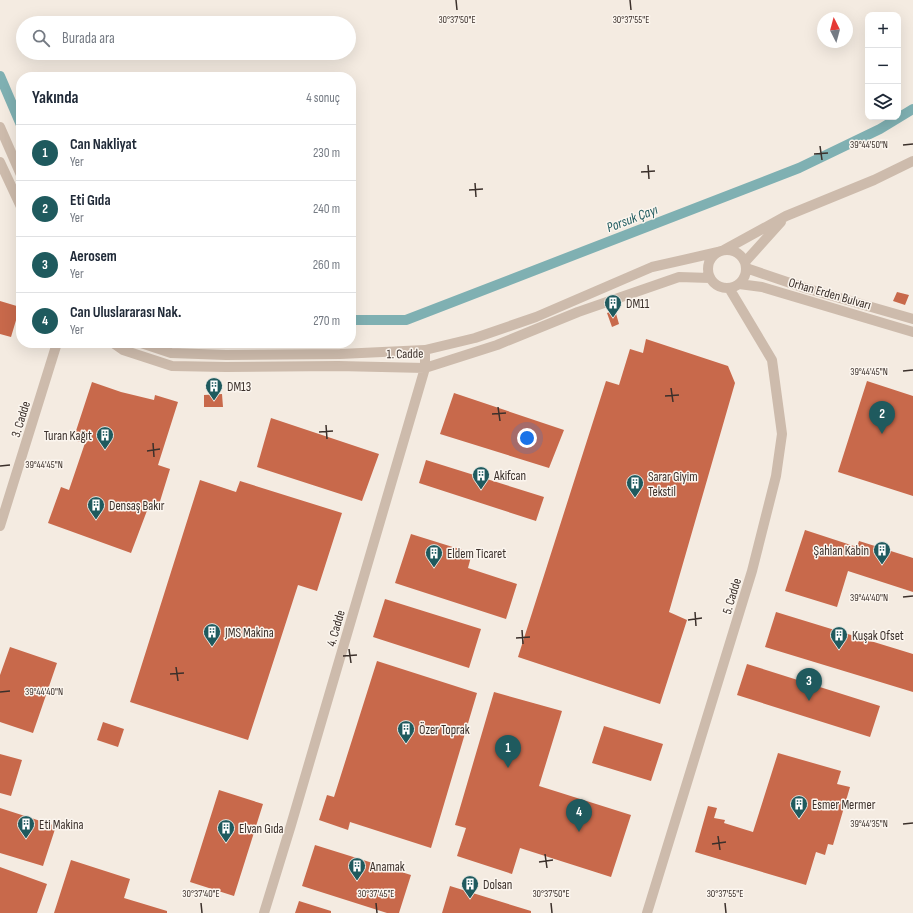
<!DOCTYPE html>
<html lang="tr">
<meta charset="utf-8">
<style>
:root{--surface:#fff;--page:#f2f2f3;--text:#1f2937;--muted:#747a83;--line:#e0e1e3;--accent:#1f5a5e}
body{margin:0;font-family:"Sofia Sans Condensed",sans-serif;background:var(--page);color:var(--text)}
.controls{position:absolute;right:12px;top:12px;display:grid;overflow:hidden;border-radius:8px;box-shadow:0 4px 16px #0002}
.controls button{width:36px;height:36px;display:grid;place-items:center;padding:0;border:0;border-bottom:1px solid var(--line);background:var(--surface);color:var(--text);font:20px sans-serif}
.compass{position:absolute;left:817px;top:12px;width:36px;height:36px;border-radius:50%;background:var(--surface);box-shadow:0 4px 16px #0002;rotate:354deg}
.you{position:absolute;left:527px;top:438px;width:14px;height:14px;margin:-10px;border:3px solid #fff;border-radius:50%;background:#1a73e8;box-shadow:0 0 0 6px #1a73e833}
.badge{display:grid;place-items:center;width:26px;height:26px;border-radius:50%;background:var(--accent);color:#fff;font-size:13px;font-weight:700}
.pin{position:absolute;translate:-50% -33px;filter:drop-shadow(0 1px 2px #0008)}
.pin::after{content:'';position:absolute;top:21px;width:14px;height:12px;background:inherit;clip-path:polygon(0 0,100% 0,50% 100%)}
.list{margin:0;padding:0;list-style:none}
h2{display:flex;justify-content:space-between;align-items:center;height:52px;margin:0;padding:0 16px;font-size:17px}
h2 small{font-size:13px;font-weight:400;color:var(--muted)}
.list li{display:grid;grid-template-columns:26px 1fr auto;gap:12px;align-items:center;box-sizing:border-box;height:56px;padding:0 16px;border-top:1px solid var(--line)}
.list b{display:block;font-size:15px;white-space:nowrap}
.list p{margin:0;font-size:13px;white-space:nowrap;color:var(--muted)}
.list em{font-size:13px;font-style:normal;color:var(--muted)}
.icon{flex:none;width:22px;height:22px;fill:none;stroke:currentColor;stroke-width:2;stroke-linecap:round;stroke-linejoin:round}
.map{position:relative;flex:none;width:913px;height:913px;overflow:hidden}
.search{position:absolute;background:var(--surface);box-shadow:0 4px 16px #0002;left:16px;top:16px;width:340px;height:44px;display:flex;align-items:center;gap:10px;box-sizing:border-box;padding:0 14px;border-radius:22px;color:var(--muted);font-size:15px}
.panel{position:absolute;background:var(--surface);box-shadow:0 4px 16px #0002;left:16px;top:72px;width:340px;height:276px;border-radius:16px}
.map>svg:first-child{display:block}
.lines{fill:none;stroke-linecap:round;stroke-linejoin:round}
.canal{stroke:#7fb0b2;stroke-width:10}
.building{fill:#c8694b}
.minor{stroke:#cdbbac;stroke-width:10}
.ticks{fill:none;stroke:#3b302b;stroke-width:1.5}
.labels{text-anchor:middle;stroke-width:3;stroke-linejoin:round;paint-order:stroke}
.street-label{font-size:13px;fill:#3b302b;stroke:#fbf5ee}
.poi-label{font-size:13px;fill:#3b302b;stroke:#fbf5ee;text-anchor:start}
.water-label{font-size:14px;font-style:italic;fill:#1f5a5e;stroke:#fbf5ee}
.ticks-label{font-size:10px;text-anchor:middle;fill:#3b302b;stroke:#fbf5ee;stroke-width:3;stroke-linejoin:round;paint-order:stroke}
</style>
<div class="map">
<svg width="913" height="913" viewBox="0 0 913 913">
<rect width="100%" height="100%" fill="#f4ebe1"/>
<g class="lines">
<!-- canal -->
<path class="canal" d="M0 76 21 125
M351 320H406L799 168 880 129 913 109"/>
</g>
<!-- building -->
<path class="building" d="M897 292 909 295 905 305 893 301Z
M0 301 20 307 11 337 0 334Z
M615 310 619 324 612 327 607 313Z
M646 339 728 366 735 383 669 612 687 620 660 704 518 657 606 381 619 385 630 349 643 353Z
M867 381 913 396V496L838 472Z
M92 382 121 392 154 400 155 395 178 402 158 465 170 469 157 511 148 508 131 553 48 523 61 487 69 490 85 443 73 440Z
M454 393 564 430 549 468 440 434Z
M222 394 223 407H204V395Z
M271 418 379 454 362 501 257 467Z
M426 460 544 497 536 521 419 483Z
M200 480 236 492 240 481 342 513 317 591 298 585 248 740 130 702Z
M805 530 857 547 859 541 913 558V592L848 571 837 607 785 591Z
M411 534 472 553 468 568 517 584 506 619 395 583Z
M385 599 481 629 469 668 373 637Z
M776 612 913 654V692L765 647Z
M10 647 57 663 33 733 0 722V675Z
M377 661 477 693 431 848 350 822 348 830 319 820 327 795 334 797Z
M747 664 880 706 870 737 737 695Z
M494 692 562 711 539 786 631 815 611 877 520 848 512 874 457 856 466 828 455 825Z
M103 722 124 729 118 747 97 740Z
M604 726 663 744 651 781 592 763Z
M778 753 841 771 837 784 850 787 833 845 828 844 825 855 816 852 806 885 695 852 708 806 717 808 714 818 725 820 724 823 753 832Z
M0 754 22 760 11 796 0 793Z
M219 790 263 804 234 896 190 882Z
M0 808 56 826 43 866 0 853Z
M315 845 411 875 399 913H387L302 886Z
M71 860 130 879 124 898 167 911V913H54Z
M0 867 47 884 37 913H0Z
M450 886 531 911V913H442Z
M299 901 331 911V913H295Z"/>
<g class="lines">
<!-- minor -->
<path class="minor" d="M0 127 21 175
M0 162 21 207
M708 269a19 19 0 1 1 38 0a19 19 0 1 1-38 0Z
M724 250 786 216 874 180 913 161
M745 262 781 222
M746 268 805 288 913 319
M739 284 762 287 913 332
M113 343 123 350 172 366 226 367 338 366 425 368 497 345 578 312 679 277 710 278
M141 343 171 353 226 355 340 354 425 350 475 338 536 317 652 267 718 252
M0 526 57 343
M264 913 291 825 425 368V350
M647 913 752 571 776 476 782 434 772 360 729 288"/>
</g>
<!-- ticks -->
<path class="ticks" d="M456 0 457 10M630 0 631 10M903 145 913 144M820 146 822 160M814 154 828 153M648 165 649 179M641 172 655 171M475 183 476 197M469 190 483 189M903 371 913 370M671 388 673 402M665 396 679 395M498 407 500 421M492 414 506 413M326 425 327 439M319 432 333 431M153 443 154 457M147 451 160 449M0 466 10 465M903 597 913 596M695 612 696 626M688 620 702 618M522 630 523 644M516 638 530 637M349 649 351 663M343 656 357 655M176 667 178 681M170 674 184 673M0 692 10 691M903 824 913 823M718 836 720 850M712 844 726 842M545 854 547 868M539 862 553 860M201 903 202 913M376 903 377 913M551 903 552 913M725 903 726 913"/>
<!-- icons -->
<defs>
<g id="building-pin" transform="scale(0.9)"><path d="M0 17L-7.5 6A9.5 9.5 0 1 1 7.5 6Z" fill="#1f5a5e" stroke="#fbf5ee"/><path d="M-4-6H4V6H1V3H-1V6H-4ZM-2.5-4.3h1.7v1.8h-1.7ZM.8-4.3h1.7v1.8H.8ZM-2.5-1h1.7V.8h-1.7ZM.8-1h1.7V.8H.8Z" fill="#fff"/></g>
</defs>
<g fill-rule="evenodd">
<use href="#building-pin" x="613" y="303"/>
<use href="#building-pin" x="214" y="386"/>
<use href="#building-pin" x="105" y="435"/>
<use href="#building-pin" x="481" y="475"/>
<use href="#building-pin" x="635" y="483"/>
<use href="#building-pin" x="96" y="505"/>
<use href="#building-pin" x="882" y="550"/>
<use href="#building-pin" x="434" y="553"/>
<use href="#building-pin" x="212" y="632"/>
<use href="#building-pin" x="839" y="635"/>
<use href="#building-pin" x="406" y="729"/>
<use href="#building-pin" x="799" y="804"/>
<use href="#building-pin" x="26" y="824"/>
<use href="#building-pin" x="226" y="828"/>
<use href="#building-pin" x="357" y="866"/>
<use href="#building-pin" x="470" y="884"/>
</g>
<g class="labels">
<!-- street labels -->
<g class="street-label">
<text transform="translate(830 293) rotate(16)" y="5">Orhan Erden Bulvarı</text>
<text transform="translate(405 353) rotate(-1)" y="5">1. Cadde</text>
<text transform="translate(20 419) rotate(-73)" y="5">3. Cadde</text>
<text transform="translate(731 596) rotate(-73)" y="5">5. Cadde</text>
<text transform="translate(335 628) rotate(-74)" y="5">4. Cadde</text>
</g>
<!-- poi labels -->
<g class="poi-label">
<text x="626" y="308">DM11</text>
<text x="227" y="391">DM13</text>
<text x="92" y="440" text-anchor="end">Turan Kağıt</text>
<text x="494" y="480">Akifcan</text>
<text x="648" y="481">Sarar Giyim<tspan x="648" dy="15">Tekstil</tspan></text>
<text x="109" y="510">Densaş Bakır</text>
<text x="869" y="555" text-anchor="end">Şahlan Kabin</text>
<text x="447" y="558">Eldem Ticaret</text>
<text x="225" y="637">JMS Makina</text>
<text x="852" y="640">Kuşak Ofset</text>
<text x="419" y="734">Özer Toprak</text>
<text x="812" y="809">Esmer Mermer</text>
<text x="39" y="829">Eti Makina</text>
<text x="239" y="833">Elvan Gıda</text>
<text x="370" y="871">Anamak</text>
<text x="483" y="889">Dolsan</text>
</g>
<!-- water labels -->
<g class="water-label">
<text transform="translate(632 218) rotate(-21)" y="5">Porsuk Çayı</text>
</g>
</g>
<g class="ticks-label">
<text x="457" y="23">30°37'50"E</text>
<text x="631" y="23">30°37'55"E</text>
<text x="869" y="148">39°44'50"N</text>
<text x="869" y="375">39°44'45"N</text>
<text x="44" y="468">39°44'45"N</text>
<text x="869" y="601">39°44'40"N</text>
<text x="44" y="695">39°44'40"N</text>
<text x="869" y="827">39°44'35"N</text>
<text x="201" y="897">30°37'40"E</text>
<text x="376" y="897">30°37'45"E</text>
<text x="551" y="897">30°37'50"E</text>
<text x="725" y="897">30°37'55"E</text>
</g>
</svg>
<div class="controls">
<button>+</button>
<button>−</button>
<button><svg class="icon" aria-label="layers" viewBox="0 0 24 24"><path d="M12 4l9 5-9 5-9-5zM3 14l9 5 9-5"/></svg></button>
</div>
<svg class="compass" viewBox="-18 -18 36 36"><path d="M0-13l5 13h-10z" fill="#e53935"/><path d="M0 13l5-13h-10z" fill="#747a83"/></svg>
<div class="you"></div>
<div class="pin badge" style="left:508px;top:768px">1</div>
<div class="pin badge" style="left:882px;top:434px">2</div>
<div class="pin badge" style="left:809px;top:701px">3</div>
<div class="pin badge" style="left:579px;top:832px">4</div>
<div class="search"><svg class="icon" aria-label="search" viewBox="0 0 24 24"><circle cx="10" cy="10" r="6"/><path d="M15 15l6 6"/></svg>Burada ara</div>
<section class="panel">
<h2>Yakında<small>4 sonuç</small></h2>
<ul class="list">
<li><span class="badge">1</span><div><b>Can Nakliyat</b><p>Yer</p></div><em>230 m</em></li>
<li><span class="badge">2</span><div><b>Eti Gıda</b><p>Yer</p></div><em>240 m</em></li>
<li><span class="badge">3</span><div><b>Aerosem</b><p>Yer</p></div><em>260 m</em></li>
<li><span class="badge">4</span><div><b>Can Uluslararası Nak.</b><p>Yer</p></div><em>270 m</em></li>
</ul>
</section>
</div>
